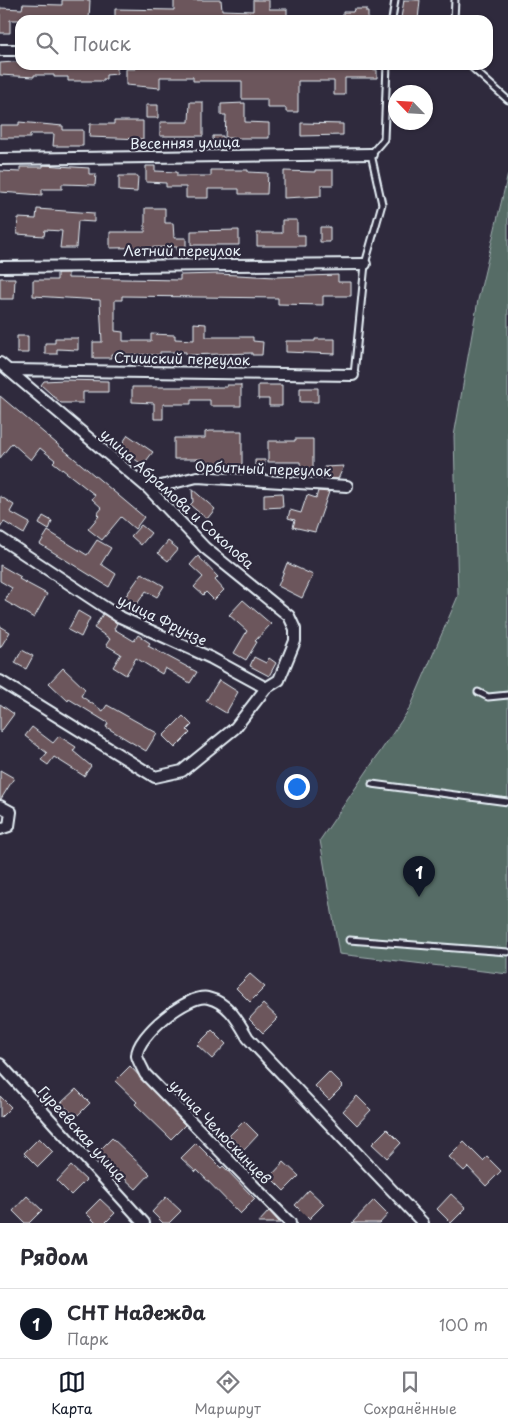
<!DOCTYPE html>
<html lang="ru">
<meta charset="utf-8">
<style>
:root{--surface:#fff;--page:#f7f7f7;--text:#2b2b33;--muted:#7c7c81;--line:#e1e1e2;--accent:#111827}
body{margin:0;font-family:"Playpen Sans",sans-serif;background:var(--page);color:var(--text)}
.compass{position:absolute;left:388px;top:85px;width:45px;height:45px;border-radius:50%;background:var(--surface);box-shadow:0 1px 4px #0004;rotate:295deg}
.you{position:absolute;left:296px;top:786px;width:18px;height:18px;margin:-12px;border:4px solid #fff;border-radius:50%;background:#1a73e8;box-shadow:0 0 0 8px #1a73e833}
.badge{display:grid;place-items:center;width:32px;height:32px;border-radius:50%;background:var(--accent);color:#fff;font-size:16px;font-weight:700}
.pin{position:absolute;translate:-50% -41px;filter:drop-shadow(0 1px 2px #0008)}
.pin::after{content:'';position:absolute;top:26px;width:18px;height:15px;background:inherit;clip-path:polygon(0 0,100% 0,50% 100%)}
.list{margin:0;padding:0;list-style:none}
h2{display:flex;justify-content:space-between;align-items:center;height:65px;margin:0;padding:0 20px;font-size:21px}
h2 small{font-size:16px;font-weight:400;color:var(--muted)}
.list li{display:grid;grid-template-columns:32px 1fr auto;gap:15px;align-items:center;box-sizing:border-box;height:70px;padding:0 20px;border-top:1px solid var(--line)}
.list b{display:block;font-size:19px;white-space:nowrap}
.list p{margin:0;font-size:16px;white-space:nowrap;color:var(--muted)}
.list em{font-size:16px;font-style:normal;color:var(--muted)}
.icon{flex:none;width:28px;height:28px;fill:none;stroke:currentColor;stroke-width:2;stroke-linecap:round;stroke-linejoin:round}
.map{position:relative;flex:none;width:508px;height:1223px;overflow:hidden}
.search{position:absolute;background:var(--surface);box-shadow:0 1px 4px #0004;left:15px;right:15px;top:15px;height:55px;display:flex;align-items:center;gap:12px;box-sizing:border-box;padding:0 18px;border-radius:15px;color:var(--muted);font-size:19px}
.sheet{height:135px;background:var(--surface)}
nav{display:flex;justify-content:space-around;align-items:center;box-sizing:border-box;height:70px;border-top:1px solid var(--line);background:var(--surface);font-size:14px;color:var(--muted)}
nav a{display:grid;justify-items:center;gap:2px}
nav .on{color:var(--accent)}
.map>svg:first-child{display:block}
.green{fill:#566c66;stroke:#9faeaf}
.building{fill:#6c575b;stroke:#e8f1f8}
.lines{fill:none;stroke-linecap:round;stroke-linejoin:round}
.service-casing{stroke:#e8f1f8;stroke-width:9}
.minor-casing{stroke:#e8f1f8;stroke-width:14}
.service{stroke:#2f2a3d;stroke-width:5}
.minor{stroke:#2f2a3d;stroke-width:10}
.labels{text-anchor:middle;stroke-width:4.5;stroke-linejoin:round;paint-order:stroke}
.street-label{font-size:14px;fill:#e8f1f8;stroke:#2f2a3d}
</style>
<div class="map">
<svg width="508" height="1223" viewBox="0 0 508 1223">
<rect width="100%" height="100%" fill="#2f2a3d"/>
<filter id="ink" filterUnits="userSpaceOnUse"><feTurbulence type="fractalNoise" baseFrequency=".02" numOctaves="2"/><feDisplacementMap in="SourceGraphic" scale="10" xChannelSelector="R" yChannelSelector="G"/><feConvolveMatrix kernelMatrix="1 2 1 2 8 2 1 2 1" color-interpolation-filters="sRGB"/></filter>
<g filter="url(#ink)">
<!-- green -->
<path class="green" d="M508 174V974L339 954 320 840 410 708 458 596 454 436 478 300Z"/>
<!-- building -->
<path class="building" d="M62 0H90L89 20H10V33H0V8L22 9 23 4 62 5Z
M174 0H221L222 10 253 11V0H269V9H287V20H115V9L174 10Z
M404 0H420L418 20 401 18Z
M354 9H366V12H368V20H343V12H353Z
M14 62 20 63V65H117V74L106 75V79H103V81H68V77H54V75H34V77L0 75V63Z
M135 65H337V67L355 68V65H365V69L377 70V78H345V95H334V81H298V112H286V108H267V99H242V81H193V77H160V88L126 85V69H135Z
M190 102H203V136H160V122H189Z
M245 103V122L269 123V138H225L226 115H221V104Z
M146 105H158V118H146Z
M114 121H143V139L89 137 90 124H114Z
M19 122 63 126V130H83V146H53L54 134H30V138H0V125H19Z
M301 123 343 124V135L301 136Z
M213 136H223V147H213Z
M43 165 89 168V174H96L95 185 62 184V189H42V195L0 192V171L20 172V167H43Z
M146 166H155V171L177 172V176H211V170H248V172L268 173 267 194H239V189H208V198H186V187H166V183L146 182Z
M315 170H333V185H321V196L284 198V171L315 172Z
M119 176H138L137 192 119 191Z
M145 208H165V223H173L174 238H186V252H177V247L110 248V232H145Z
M37 209 94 213V222L78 221 76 248H60L62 231 45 230 44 236 17 234 18 218 36 219Z
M282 220H297V235H305V246H257V233H282Z
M320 227H330V242H320Z
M239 230V245H191V231Z
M57 273H68V278L180 280V275L218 274 275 277 338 275V282H351V296H323V305L278 304V298L122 296V300H115V331L123 332V341H151V334L175 335V339L194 340V323L206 324V337H253V341L263 342 262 355H252V353L186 355V352H160V355L111 354V358H93V342H102L100 300 33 296V280H57Z
M0 278H15L14 299H0Z
M17 336H28V353H17Z
M55 338H78V350L57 349V354H45V343H55Z
M315 339H335V354L286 352V341H315Z
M64 380 108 381V392H83V403H61L41 385 44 381Z
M227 385H241V406H210V400H191V404H163V419H154V403L132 402V387H227Z
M258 385H282V406H269V399H258Z
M300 388H318V402H300Z
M0 396 144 517 135 529 121 517 102 540 88 529 99 516 97 514 102 508 92 499 95 495 53 462 55 460 40 448 31 460 12 443 0 458Z
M209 431H242V467L202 469V459H174V438H205V432Z
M128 435 153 452 143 465 119 448Z
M295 439H313V475L301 476 300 462H268V441H295Z
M255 460H265L264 470H255Z
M344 466 338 479 321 478 324 467Z
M192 489 215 509 207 519 190 505 193 502Z
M318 491 329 492 315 532 293 527 295 520 288 518 290 510 301 513 307 495 316 498Z
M282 493 283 507 264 508V494Z
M0 496 14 505 10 512 30 523 24 534 4 522 0 528Z
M43 516 52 521 49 530 39 524Z
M141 525 151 533 141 545 131 536Z
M48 531 87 555 97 540 111 548 101 564 116 574 109 587 40 544Z
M168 541 178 549 168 561 158 553Z
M198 556 218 577 215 580 224 590 214 600 206 592 203 595 194 587 203 577 190 565Z
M287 563 313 575 302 598 278 586Z
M0 565 21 577 19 579 47 594 34 618 5 601 12 588 0 581Z
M142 573 164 586 157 597 146 591 137 604 125 597Z
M243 600 271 624 255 641 257 642 246 660 234 653 247 631 229 615Z
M78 611 90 618 81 637 68 630Z
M103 614 117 623 114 629 134 641 138 635 150 643 148 646 197 672 190 683 165 668 162 674 136 658 126 675 113 667 121 654 106 645 110 639 94 628Z
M0 626 10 632 0 648Z
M22 650 33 656 26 669 15 663Z
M254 657 266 663 269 658 276 663 269 676 250 666Z
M63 668 85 689 81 696 103 711 107 705 157 733 146 751 106 727 108 723 69 699 68 701 49 683Z
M219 680 238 692 226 713 206 701Z
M0 704 14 714 0 733Z
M183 716 192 725 187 730 190 733 175 748 163 736Z
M32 727 53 743 59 736 76 747 73 751 91 766 84 776 54 757 48 765 41 760 47 753 25 736Z
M0 770 14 778 1 799H0Z
M250 974 265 987 250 1002 236 988Z
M263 1004 278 1018 263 1033 249 1019Z
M212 1030 226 1044 212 1059 197 1045Z
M130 1066 185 1125 171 1139 135 1104 137 1102 115 1081Z
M329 1072 343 1086 329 1100 315 1086Z
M76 1089 90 1103 76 1117 61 1103Z
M0 1096 11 1107 0 1118Z
M357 1096 371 1110 357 1125 343 1111Z
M244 1121 258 1135 244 1150 229 1136Z
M387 1129 401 1143 387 1158 372 1144Z
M39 1138 53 1152 38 1167 24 1153Z
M112 1138 150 1174 136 1189 97 1153Z
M464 1142 483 1161 487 1157 501 1171 486 1186 468 1167 464 1171 449 1157Z
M196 1143 221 1168 223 1166 255 1199 240 1214 197 1170 196 1172 181 1158Z
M284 1162 299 1176 284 1191 270 1177Z
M71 1166 86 1180 71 1195 57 1181Z
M309 1190 324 1204 309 1219 295 1205Z
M451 1194 466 1208 451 1223 437 1209Z
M27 1196 42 1210 29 1223H25L13 1211Z
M166 1197 181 1211 169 1223H163L152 1212Z
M100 1199 115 1213 105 1223H96L86 1213Z
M374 1200 388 1214 380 1223H352Z
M269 1211 280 1223H258Z"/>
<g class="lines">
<!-- service casing -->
<g class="service-casing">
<path id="service" d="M392 20 395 0
M454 20 455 0
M469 65 508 100
M354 375 365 264 382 204 371 154 384 139 387 65
M478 692 488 697 508 695
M372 784 508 802
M349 940 508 952"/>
</g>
<!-- minor casing -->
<g class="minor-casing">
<path id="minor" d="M0 50H20
M0 159 371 154
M0 267 365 264
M0 363 149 489 205 548 289 616 295 629V641L279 680 266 688 235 728 182 771 155 777 0 681
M10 370 353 375
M149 489 197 477 347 486
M0 538 118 616 211 658 266 688
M0 806 11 812 9 826 0 829
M0 1064 144 1223
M290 1223 145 1074C143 1069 138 1061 137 1056 136 1036 189 993 208 998 229 1003 238 1021 248 1038L423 1223"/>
</g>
<!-- service -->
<use href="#service" class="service"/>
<!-- minor -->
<use href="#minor" class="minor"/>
</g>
</g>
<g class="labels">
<!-- street labels -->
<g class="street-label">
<text transform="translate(185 143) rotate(-1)" y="5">Весенняя улица</text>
<text x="182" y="256">Летний переулок</text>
<text transform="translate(182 359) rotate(1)" y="5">Стишский переулок</text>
<text transform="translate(263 469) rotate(2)" y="5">Орбитный переулок</text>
<text transform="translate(177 499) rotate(42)" y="5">улица Абрамова и Соколова</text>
<text transform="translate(162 620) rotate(26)" y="5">улица Фрунзе</text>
<text transform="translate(220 1132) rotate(46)" y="5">улица Челюскинцев</text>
<text transform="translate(82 1134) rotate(48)" y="5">Гуреевская улица</text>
</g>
</g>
</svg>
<svg class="compass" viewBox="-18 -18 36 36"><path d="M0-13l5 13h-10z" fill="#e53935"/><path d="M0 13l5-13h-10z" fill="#7c7c81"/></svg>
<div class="you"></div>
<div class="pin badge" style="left:419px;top:897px">1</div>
<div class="search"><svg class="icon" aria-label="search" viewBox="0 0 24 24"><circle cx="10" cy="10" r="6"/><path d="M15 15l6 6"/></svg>Поиск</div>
</div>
<section class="sheet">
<h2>Рядом<small></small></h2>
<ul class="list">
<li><span class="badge">1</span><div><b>СНТ Надежда</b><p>Парк</p></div><em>100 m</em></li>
</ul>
</section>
<nav>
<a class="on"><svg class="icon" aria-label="map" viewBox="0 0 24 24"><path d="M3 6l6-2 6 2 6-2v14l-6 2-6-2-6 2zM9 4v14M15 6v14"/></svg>Карта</a>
<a><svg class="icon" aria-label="directions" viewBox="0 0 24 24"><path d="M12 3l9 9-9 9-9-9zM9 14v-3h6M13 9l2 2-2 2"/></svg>Маршрут</a>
<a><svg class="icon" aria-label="saved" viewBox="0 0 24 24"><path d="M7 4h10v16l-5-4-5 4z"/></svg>Сохранённые</a>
</nav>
